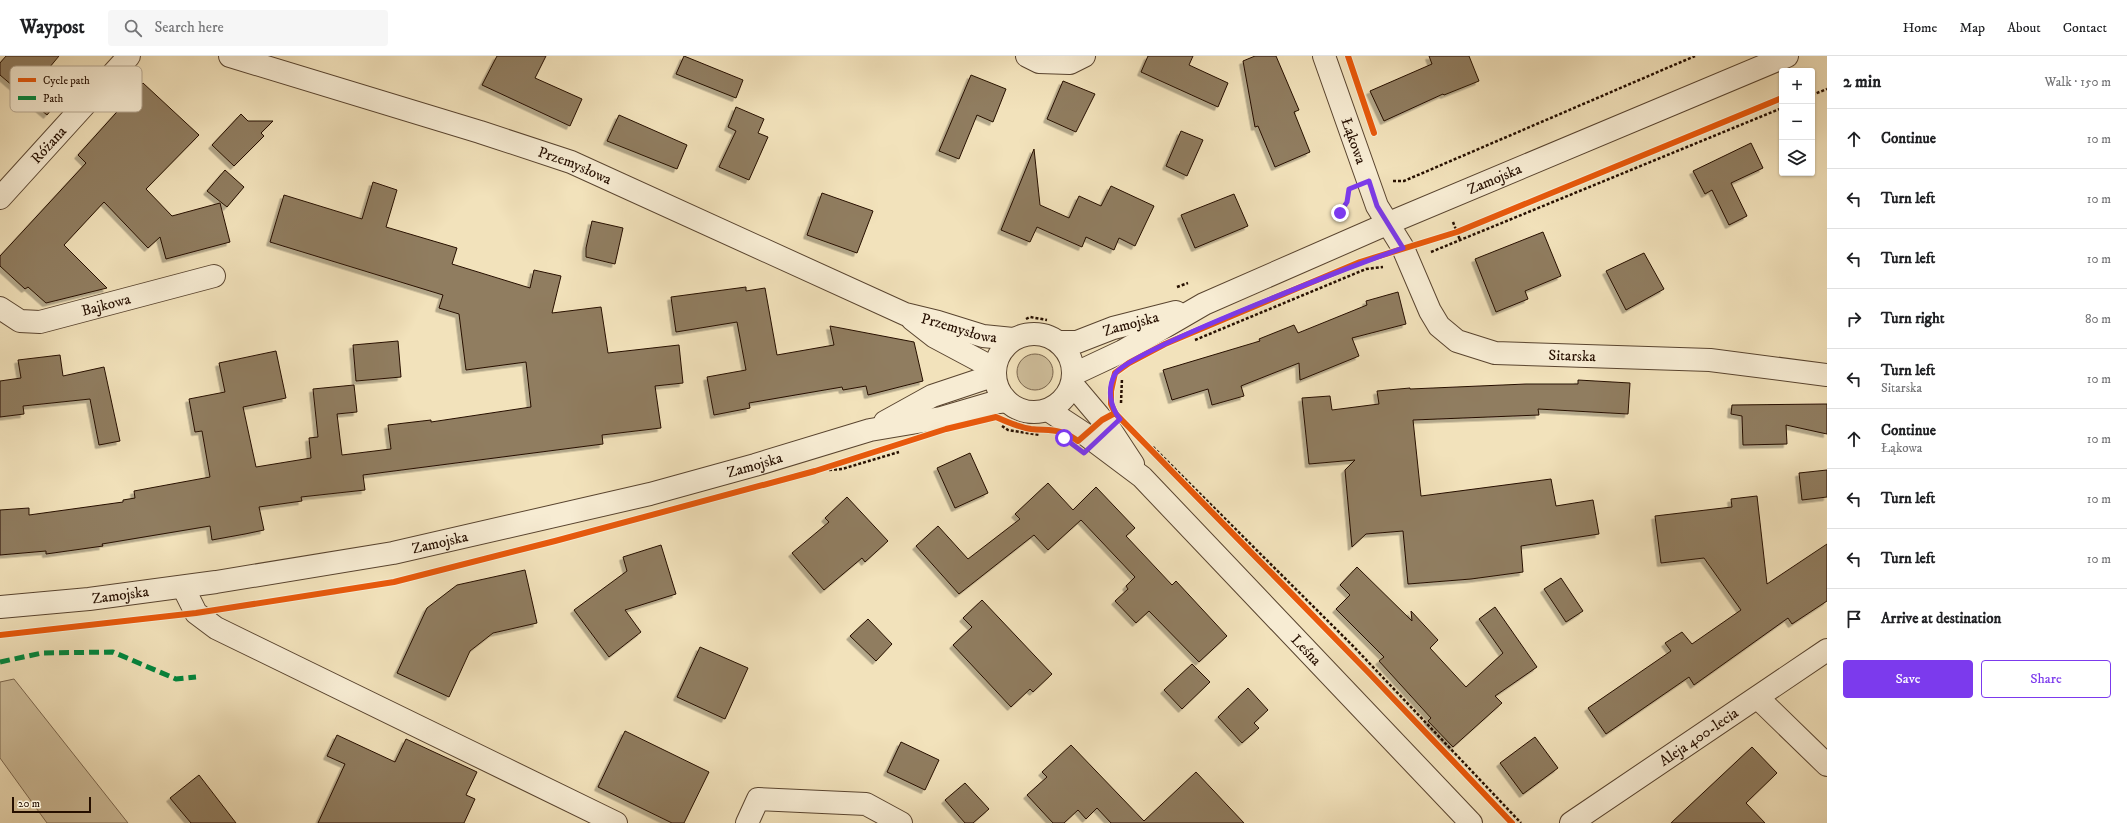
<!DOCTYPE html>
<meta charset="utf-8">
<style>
:root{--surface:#fff;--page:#f6f6f6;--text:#202124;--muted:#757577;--line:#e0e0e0;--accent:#7c3aed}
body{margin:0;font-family:"IM FELL DW Pica",serif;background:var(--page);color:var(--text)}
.controls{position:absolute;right:12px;top:12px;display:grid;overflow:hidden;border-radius:4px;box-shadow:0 1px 3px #0004}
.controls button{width:36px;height:36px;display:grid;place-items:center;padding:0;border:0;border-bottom:1px solid var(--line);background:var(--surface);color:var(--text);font:20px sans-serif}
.scale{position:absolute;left:12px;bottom:10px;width:79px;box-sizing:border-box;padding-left:4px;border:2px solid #260f00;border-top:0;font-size:11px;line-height:14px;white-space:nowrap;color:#260f00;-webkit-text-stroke:3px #f7ecd3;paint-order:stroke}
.stop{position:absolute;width:12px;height:12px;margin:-9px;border:3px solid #7c3aed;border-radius:50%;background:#fff}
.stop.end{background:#7c3aed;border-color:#fff;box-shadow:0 1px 4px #0008}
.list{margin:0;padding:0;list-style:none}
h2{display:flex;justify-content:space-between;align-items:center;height:52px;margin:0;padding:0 16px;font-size:17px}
h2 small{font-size:13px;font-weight:400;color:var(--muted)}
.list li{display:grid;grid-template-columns:26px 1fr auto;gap:12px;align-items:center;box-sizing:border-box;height:60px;padding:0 16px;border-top:1px solid var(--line)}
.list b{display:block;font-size:15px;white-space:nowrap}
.list p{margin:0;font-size:13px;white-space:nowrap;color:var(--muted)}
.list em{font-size:13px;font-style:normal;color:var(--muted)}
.actions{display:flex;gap:8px;padding:12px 16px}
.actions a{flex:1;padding:9px 0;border:1px solid var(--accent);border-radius:4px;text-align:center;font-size:14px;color:var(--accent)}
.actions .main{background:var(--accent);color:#fff}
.icon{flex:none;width:22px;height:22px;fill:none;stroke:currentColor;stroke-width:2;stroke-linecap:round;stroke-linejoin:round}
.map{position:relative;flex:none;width:1827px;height:767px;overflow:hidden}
header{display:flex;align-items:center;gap:24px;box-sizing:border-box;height:56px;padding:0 20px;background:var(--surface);border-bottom:1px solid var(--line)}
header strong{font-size:19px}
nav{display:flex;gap:22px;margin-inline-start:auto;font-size:14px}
.search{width:280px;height:36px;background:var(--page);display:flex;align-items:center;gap:10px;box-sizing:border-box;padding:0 14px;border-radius:4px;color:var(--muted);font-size:15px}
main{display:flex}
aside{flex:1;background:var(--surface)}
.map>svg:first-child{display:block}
.grass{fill:#cfbe9b;stroke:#7a664e}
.building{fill:#907d61;stroke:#260f00;filter:url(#shadow)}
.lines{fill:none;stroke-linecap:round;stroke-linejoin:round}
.minor-casing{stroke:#59442f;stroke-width:24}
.path{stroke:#260f00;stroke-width:2.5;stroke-dasharray:3 2;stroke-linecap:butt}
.minor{stroke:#f7ecd3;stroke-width:22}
.quiet{stroke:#00873e;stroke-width:5;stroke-dasharray:10 5;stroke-linecap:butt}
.cycleway-casing{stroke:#f7ecd3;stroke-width:8}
.cycleway{stroke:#e8590c;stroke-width:6}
.route{stroke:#7c3aed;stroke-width:5}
.labels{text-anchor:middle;stroke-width:3.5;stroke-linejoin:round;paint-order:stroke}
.street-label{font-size:15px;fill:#260f00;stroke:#f7ecd3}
.key{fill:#f7ecd3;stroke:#b8aa94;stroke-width:1}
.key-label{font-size:11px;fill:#260f00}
</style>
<header>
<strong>Waypost</strong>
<div class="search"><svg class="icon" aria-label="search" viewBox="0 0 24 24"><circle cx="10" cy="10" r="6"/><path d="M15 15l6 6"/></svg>Search here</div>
<nav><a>Home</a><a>Map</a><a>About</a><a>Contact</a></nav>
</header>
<main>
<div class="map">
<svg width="1827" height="767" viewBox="0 0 1827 767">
<defs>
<filter id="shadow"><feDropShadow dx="-3.5" dy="3.5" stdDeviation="0" flood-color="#0004"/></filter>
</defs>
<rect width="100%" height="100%" fill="#f2e2bb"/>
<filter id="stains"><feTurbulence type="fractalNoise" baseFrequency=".005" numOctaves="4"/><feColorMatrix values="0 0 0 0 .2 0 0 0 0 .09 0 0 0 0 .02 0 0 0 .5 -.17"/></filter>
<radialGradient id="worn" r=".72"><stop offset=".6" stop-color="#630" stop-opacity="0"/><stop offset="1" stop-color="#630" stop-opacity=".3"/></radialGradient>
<!-- grass -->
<path class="grass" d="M1017 316a18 18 0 1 1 36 0a18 18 0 1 1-36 0Z
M14 623 128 767H47L0 702V626Z"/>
<!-- building -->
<path class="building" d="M6 0H59L49 12 71 30 47 59 0 19V7Z
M497 0H546L535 22 582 43 570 70 482 29Z
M684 0 743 24 736 42 676 18Z
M1148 0H1193L1189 9 1228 27 1218 51 1141 16Z
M1255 0H1276L1299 54 1294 56 1310 96 1275 111 1258 70 1255 71 1243 5Z
M1429 0H1469L1479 25 1444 39 1443 38 1384 65 1370 35 1432 8Z
M971 19 1006 33 993 66 977 59 959 103 939 95Z
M1063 25 1095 38 1076 76 1047 63Z
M143 27 199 79 146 133 172 160 220 147 230 186 166 203 160 181 148 192 104 146 64 189 107 232 46 247 28 231 25 233 0 210V200L86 107 78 99Z
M736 51 764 63 758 77 768 81 749 124 719 111 736 75 728 71Z
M241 58 248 65H273L261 77 264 80 234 110 212 89Z
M619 59 687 89 677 113 607 85Z
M1181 75 1203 84 1187 120 1166 110Z
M1751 87 1763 112 1731 127 1747 160 1729 169 1712 134 1705 138 1693 115Z
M1034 93 1040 149 1069 162 1079 140 1101 150 1111 130 1154 150 1135 190 1119 182 1114 194 1086 181 1082 191 1037 171 1030 186 1001 174Z
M225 114 244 131 227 151 207 135Z
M373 126 397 134 386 171 457 192 452 208 530 232 534 214 561 220 552 257 601 251 608 297 679 289 683 327 655 330 661 372 602 379 603 388 363 419 365 434 301 441 302 445 259 451 264 474 245 478 212 484 210 470 102 488 103 490 46 498V495L0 499V454L29 452V459L123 446V444L135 442 134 435 210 421 202 375 195 376 189 343 225 336 219 307 276 295 286 342 243 351 256 411 311 402 309 382 318 381 313 333 354 329 357 356 337 358 342 399 391 393 388 369 431 364V366L531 351 526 306 466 314 459 258 439 252 443 239 270 186 284 139 362 163Z
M822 137 873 155 857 197 807 179Z
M1234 138 1248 170 1195 192 1181 159Z
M592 165 623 172 615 208 586 201V192Z
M1543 176 1561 220 1525 235 1528 243 1496 256 1475 203Z
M1644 197 1664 233 1626 254 1606 215Z
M746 231V235L765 232 777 299 834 289 830 270 914 286 923 325 868 339 866 330 843 334 842 331 749 347 750 352 714 359 707 321 746 314 737 266 676 276 671 241Z
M1398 236 1406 268 1352 282 1359 300 1300 324 1299 307 1241 330 1244 340 1212 349 1208 333 1172 344 1163 314 1260 285 1259 283 1294 269 1298 277 1367 249 1366 245Z
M398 285 401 321 356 325 353 289Z
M60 299 63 320 104 311 120 385 99 389 90 343 23 350 24 358 0 361V325L21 322 18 304Z
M1578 324 1630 327 1628 358 1538 353 1539 359 1413 364 1421 440 1551 423 1556 450 1593 444 1599 478 1521 490 1523 516 1471 523 1408 528 1403 475 1366 478 1352 491 1345 414 1355 404 1309 408 1302 342 1330 340 1332 354 1379 348 1377 335 1410 332V333L1526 328H1578Z
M1827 348V378L1786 369 1787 388 1743 389 1742 360 1731 358 1732 349Z
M970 397 988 437 955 452 937 412Z
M1827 414V441L1802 444 1799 417Z
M1048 427 1073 454 1096 431 1135 472 1126 480 1172 529 1176 525 1227 580 1199 606 1149 555 1136 567 1115 545 1128 533 1126 530 1135 521 1081 464 1048 494 1034 479 959 538 916 490 938 470 968 503 1020 463 1015 458Z
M1757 440 1767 528 1827 488V545L1792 568 1788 562 1694 629 1689 621 1606 678 1588 652 1671 595 1665 587 1682 576 1692 588 1741 554 1704 502 1661 507 1655 460 1732 451 1731 443Z
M847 441 888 485 865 506 862 502 824 534 792 497 829 466 825 462Z
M661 489 676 538 625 554 641 576 609 601 574 554 627 515 623 501Z
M1357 511 1412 565 1411 555 1438 584 1430 592 1466 631 1503 597 1479 563 1495 551 1537 611 1495 640 1502 647 1453 691 1428 665 1431 662 1379 605 1384 601 1336 553 1350 539 1340 529Z
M525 514 537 567 493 577 470 595 449 641 397 617 427 552 457 529Z
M1561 522 1583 555 1566 566 1544 533Z
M982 544 1052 618 1033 636 1030 633 1011 651 953 589 972 571 963 562Z
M868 563 892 588 876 605 850 580Z
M700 591 748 612 725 663 677 641Z
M1192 608 1210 626 1182 653 1164 634Z
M1248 632 1268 654 1254 667 1259 672 1242 687 1218 661Z
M625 675 709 716 684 767H672L598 731Z
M337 679 395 706 406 683 477 716 466 739 475 743 464 767H318L345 708 327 700Z
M1535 681 1558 712 1523 738 1500 707Z
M901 686 939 704 925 734 887 716Z
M1071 689 1144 765 1196 716 1244 767H1111L1097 752 1086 763 1078 754 1064 767H1053L1027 739 1047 721 1042 716Z
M1752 691 1777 717 1746 747 1765 767H1671Z
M199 719 236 767H191L170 742Z
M965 727 989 753 973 767H965L945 744Z"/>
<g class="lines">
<!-- minor casing -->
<g class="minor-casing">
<g id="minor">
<path id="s1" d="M230 0 480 76 571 106 905 258 938 266 983 280 1013 283"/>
<path d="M1027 0 1039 6 1070 7 1084 0"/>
<path id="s2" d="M1324 0 1377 150 1403 192 1430 255 1439 270 1457 285 1495 297 1710 304 1827 319"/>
<path id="s3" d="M0 142 129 0"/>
<path id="s4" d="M0 252 20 265 40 266 214 220"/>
<path d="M912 263 935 281 995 313"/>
<circle cx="1034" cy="317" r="39"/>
<path id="s5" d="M1059 286H1077L1113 272 1176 256"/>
<path id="s6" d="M1074 318 1123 295 1204 248 1389 167 1787 0"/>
<path d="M1072 328 1110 373 1133 408"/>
<path id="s7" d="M1048 354 1086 379 1142 421 1471 767"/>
<path d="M885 366 932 340 995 319"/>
<path d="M183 531 196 557 216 572 616 767"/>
<path id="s8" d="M0 551 89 543 216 526 393 497 650 438 755 409 870 374 941 362 992 347 1006 345"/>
<path d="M1758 642 1827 709"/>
<path d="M747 767 758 743 866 748 901 767"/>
<path id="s9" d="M1571 767 1827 594"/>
</g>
</g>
<!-- path -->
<path class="path" d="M1812 39 1827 33
M1393 125H1404L1695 0
M1335 162 1340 157 1347 144
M1453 166 1460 184
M1431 196 1782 52
M1177 231 1188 227
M1026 263 1030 261 1047 264
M1195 284 1366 213 1383 211
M1121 347 1122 322
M1002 370 1008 374 1040 379
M1153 391 1354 591 1521 767
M829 414 842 413 899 396"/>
<!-- minor -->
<use href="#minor" class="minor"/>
<!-- quiet -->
<path class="quiet" d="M0 606 42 597 113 596 176 623 196 621"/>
<!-- cycleway casing -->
<g class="cycleway-casing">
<path id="cycleway" d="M1348 0 1374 77
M1115 357 1369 617 1512 767
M0 579 196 557 394 526 555 485 815 415 946 373 996 361C1007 366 1018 371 1031 373 1052 375 1060 372 1078 385L1102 364 1115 357 1111 348V335L1115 317 1129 307 1165 288 1360 206 1457 176 1782 42"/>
</g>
<!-- cycleway -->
<use href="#cycleway" class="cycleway"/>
</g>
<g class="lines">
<!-- route -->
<path class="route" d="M1064 382 1084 397 1120 363C1110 351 1107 333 1115 318 1128 295 1365 205 1403 192L1377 150 1369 125 1349 133 1347 146 1340 157"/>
</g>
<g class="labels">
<!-- street labels -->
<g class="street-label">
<text dy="5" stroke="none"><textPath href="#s2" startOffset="90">Łąkowa</textPath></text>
<text dy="5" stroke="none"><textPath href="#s3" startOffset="72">Różana</textPath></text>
<text dy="5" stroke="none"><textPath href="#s1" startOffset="362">Przemysłowa</textPath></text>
<text dy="5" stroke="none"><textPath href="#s6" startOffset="464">Zamojska</textPath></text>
<text dy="5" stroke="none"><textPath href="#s4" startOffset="112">Bajkowa</textPath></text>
<text dy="5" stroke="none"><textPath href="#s5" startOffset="75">Zamojska</textPath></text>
<text dy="5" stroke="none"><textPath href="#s1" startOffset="780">Przemysłowa</textPath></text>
<text dy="5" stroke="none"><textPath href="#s2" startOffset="435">Sitarska</textPath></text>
<text dy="5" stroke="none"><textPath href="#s8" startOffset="769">Zamojska</textPath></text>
<text dy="5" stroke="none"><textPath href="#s8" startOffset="445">Zamojska</textPath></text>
<text dy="5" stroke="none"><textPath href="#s8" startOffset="121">Zamojska</textPath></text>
<text dy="5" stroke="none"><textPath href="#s7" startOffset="354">Leśna</textPath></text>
<text dy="5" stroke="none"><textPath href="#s9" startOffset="154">Aleja 400-lecia</textPath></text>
</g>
</g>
<!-- legend -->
<rect x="10" y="10" width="132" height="46" rx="6" class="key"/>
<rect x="18" y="22" width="18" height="4" fill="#e8590c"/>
<rect x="18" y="40" width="18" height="4" fill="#00873e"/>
<g class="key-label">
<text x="43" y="28">Cycle path</text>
<text x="43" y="46">Path</text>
</g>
<rect width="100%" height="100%" filter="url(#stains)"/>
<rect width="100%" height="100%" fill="url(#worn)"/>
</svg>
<div class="controls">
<button>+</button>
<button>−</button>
<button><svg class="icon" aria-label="layers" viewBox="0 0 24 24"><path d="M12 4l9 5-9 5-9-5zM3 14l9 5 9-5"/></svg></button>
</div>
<div class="scale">20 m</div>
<div class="stop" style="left:1064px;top:382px"></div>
<div class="stop end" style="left:1340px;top:157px"></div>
</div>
<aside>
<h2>2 min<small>Walk · 150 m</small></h2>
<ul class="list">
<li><svg class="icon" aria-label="ahead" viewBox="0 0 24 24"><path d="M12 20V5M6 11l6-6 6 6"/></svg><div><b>Continue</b></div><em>10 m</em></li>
<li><svg class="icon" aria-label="left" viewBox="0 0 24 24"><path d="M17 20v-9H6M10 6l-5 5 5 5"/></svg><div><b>Turn left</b></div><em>10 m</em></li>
<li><svg class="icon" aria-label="left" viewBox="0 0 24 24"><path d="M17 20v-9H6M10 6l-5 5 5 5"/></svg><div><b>Turn left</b></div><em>10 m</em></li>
<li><svg class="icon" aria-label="right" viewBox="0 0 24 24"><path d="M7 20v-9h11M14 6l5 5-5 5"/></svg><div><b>Turn right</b></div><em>80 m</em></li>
<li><svg class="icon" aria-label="left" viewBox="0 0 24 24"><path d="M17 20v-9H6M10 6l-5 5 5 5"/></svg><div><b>Turn left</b><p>Sitarska</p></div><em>10 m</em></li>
<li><svg class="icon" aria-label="ahead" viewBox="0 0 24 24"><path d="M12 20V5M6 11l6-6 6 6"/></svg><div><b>Continue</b><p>Łąkowa</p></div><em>10 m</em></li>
<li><svg class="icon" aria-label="left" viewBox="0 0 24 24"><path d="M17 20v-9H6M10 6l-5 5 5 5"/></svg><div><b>Turn left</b></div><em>10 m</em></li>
<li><svg class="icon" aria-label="left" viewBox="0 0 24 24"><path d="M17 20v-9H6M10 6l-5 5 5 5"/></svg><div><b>Turn left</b></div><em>10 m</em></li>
<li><svg class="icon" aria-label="arrive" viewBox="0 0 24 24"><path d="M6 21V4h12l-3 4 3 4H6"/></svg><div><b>Arrive at destination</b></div></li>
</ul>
<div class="actions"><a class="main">Save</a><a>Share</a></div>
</aside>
</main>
